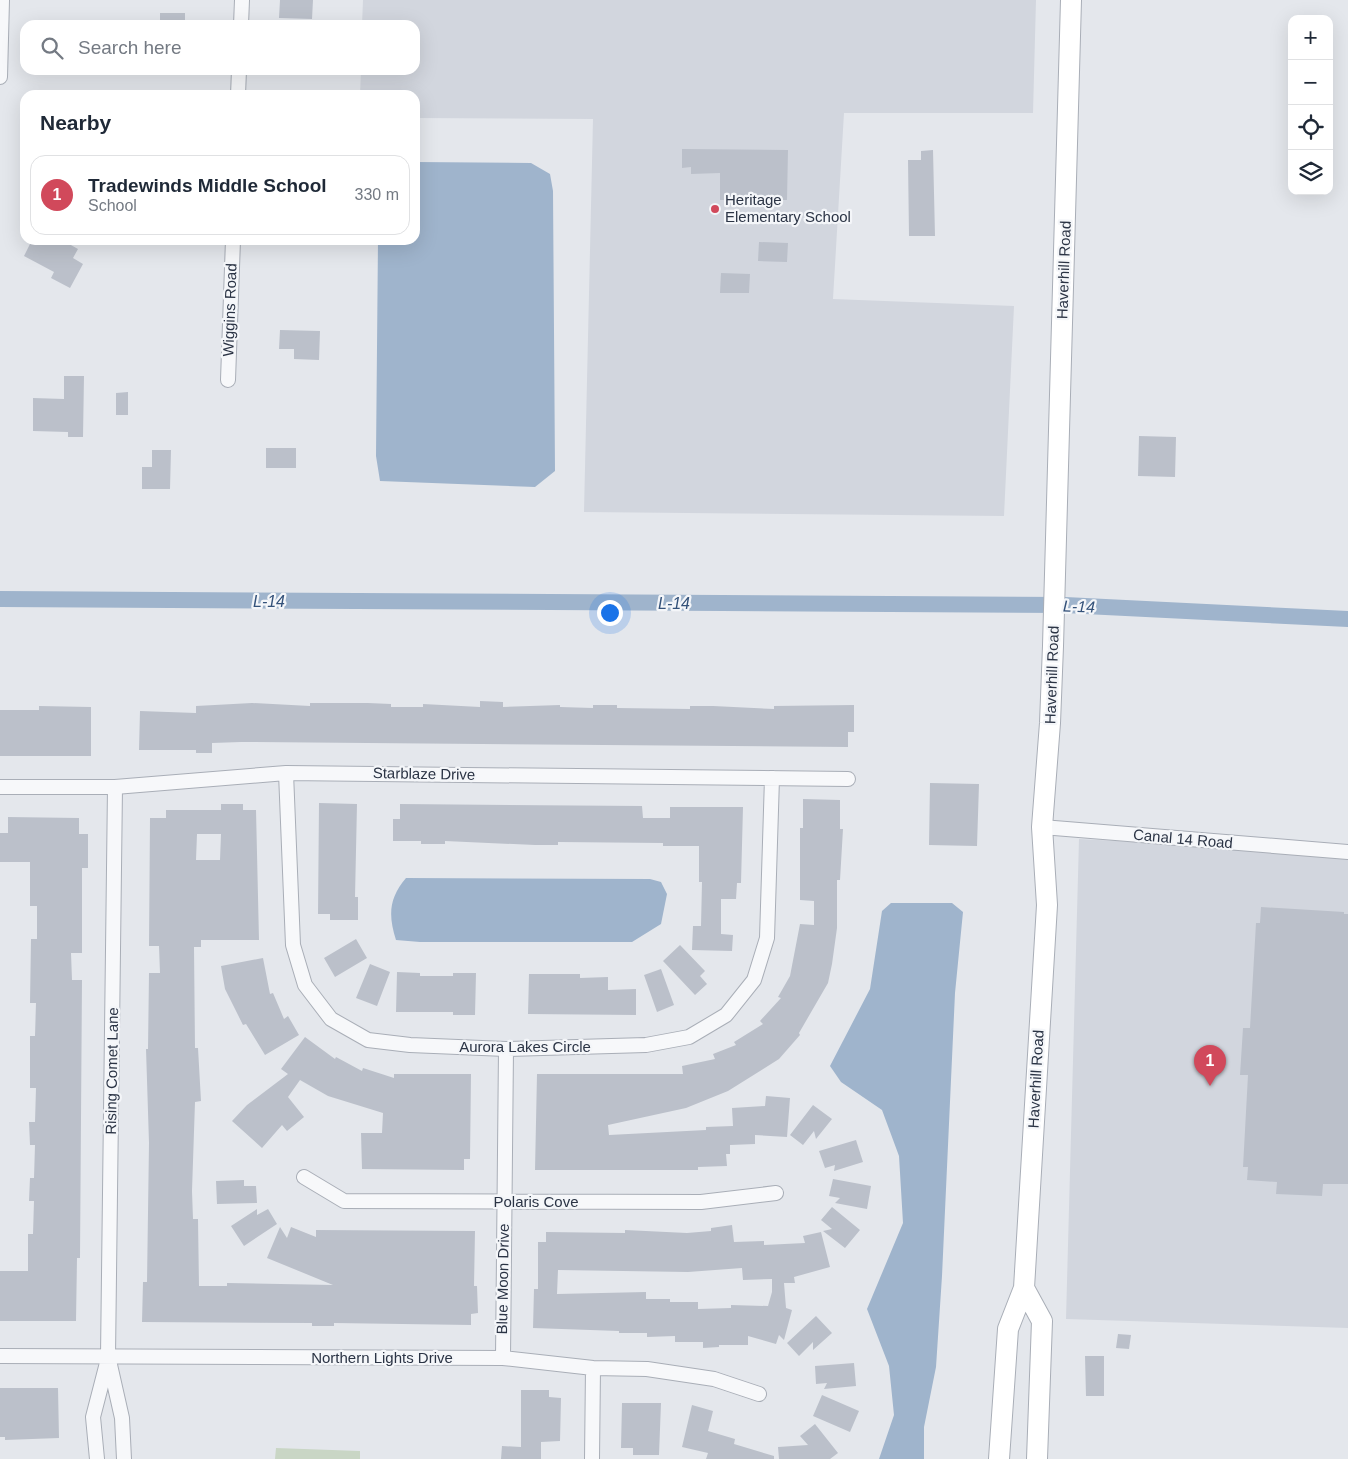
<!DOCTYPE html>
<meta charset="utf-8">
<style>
:root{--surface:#fff;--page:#f2f2f3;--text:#1f2937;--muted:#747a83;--line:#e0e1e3;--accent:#d1495b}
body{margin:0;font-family:Helvetica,sans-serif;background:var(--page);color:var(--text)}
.controls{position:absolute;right:15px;top:15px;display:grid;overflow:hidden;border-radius:10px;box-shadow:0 5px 20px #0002}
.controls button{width:45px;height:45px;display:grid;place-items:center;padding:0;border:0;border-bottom:1px solid var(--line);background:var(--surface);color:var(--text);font:25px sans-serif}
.you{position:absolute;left:609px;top:612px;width:18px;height:18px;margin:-12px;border:4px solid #fff;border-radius:50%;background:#1a73e8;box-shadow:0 0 0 8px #1a73e833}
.badge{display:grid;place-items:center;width:32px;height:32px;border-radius:50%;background:var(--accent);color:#fff;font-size:16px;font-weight:700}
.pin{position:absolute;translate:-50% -41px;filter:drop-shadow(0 1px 2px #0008)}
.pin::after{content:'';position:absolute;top:26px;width:18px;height:15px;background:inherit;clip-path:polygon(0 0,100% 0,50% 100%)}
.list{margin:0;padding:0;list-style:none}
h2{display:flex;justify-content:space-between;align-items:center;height:65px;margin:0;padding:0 20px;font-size:21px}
h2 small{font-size:16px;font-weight:400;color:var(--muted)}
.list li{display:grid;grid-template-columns:32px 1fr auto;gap:15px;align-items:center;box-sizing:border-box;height:80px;margin:0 10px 10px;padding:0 10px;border:1px solid var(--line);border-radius:15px}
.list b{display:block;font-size:19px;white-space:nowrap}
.list p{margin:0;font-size:16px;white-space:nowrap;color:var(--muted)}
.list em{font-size:16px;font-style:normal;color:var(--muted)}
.icon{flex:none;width:28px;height:28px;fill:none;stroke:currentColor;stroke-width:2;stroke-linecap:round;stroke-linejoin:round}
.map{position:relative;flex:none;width:1348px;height:1459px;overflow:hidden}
.search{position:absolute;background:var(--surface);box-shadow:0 5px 20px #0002;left:20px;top:20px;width:400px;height:55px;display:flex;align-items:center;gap:12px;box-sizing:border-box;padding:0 18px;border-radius:15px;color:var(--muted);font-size:19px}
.panel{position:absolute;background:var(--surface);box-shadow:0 5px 20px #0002;left:20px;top:90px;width:400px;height:155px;border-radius:15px}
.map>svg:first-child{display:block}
.built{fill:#d2d6de}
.green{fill:#c9d6c5}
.water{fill:#9fb4cc}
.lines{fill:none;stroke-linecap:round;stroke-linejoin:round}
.canal{stroke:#9fb4cc;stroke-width:16}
.building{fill:#bbc0ca;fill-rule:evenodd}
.street-casing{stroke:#a9aeb7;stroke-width:16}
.secondary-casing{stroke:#a9aeb7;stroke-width:22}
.street{stroke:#f7f8fa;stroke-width:14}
.secondary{stroke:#fff;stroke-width:20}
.poi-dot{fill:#d1495b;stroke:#f4f6f9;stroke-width:2}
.labels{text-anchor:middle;stroke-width:4.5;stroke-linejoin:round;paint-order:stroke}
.poi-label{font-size:15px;fill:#2b3445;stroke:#f4f6f9;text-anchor:start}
.street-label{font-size:15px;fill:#2b3445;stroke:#f4f6f9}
.water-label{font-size:16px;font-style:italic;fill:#34527a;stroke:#f4f6f9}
</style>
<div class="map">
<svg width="1348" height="1459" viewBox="0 0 1348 1459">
<rect width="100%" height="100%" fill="#e4e7ec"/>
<!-- built -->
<path class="built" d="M363 0H1036L1033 113H844L833 299 1014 306 1004 516 584 512 593 119 415 118V95H360L361 70H415V25H362Z
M1079 839 1348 853V1328L1066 1319Z"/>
<!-- green -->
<path class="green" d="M276 1448 360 1451V1459H275Z"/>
<!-- water -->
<path class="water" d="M415 162 531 163 550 174 553 191 555 471 535 487 380 481 376 456 378 240H415Z
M406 878 650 879 661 882 667 894 661 924 632 942H420L396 940C388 915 389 898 406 878Z
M891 903H952L963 912 955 993 942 1276 936 1367 924 1427V1459H879L894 1415 889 1366 867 1309 903 1223 899 1156 882 1110 841 1082 830 1066 870 989 882 911Z"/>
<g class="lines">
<!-- canal -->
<path class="canal" d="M0 599 1065 605 1348 619"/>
</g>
<!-- building -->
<path class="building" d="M280 0H313L312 19 279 18Z
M160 13H185V25H160Z
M682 149 788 150 787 200H720V173L691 174V167L682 168Z
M933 150 935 236H909L908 160H921V151Z
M32 240H62L78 249 73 258 83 264 70 288 51 278 54 272 24 256Z
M759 242 788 243 787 262 758 261Z
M721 273 750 274 749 293H720Z
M280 330 320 331 319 360 294 359V349H279Z
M64 376H84L83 437H68V432L33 431V398L64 399Z
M128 392V415H116V393Z
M1139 436 1176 437 1175 477 1138 476Z
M266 448H296V468H266Z
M152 450H171L170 489H142V467H152Z
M480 701 503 702V707L560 705V707L593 708V705H617V708L690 709V706H713L774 709V706L854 705V732H848V747L241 742 212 743V753H196V750H139L140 711 196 713V706L252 703 310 706V703H368L391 704V707H423V704L480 707Z
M39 706 91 707V756H0V710H39Z
M930 783 979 784 977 846 929 845Z
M803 799 840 800V829H843L840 880H837V928L832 964 828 983 799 1033 800 1035 779 1059 728 1091 686 1108 608 1125 609 1135 706 1130V1127L733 1126 732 1108 765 1106 766 1096 790 1098 787 1137 755 1135V1144L730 1145V1154H726L727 1166 698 1167V1170H535L537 1074H683L682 1066 715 1059 713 1054 736 1045 734 1042 763 1024 760 1021 781 998 778 997 790 976 800 924 814 925V901L800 900V828H803Z
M319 803 357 804 355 897H358V920H330V914H318Z
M221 804H243V810H256L259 940H201V947H194L195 1048H198L201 1101 195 1102 192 1191 193 1219H198L199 1286H227V1283L333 1285 267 1258 280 1227 287 1238 291 1227 316 1237V1230L475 1231 474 1286H477L478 1313 471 1314V1325L334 1323V1326H312V1323L142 1322 143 1282H147L149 1143 146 1049H148L149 973H160L159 946H149L150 818H166V810H221ZM197 834H221L220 860H196Z
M400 804 642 806 643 818H670V807H743L741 883H737L736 899H721V934L733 935 732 951 692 950 693 926H701L702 882H699V846H663V843L558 842V845H535L445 841V844H421V841H393V819H400Z
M8 817 79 818V834H88V868H82V953H71L72 980H82L80 1258H77L76 1321H0V1271H28V1234H33L34 1201H29L30 1178H34L35 1145H30L29 1122H35L36 1088H30V1036H35L36 1003H30L31 939H37V906H30V862H0V833H8Z
M1261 907 1344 912V914H1348V1184H1323L1322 1196 1276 1194 1277 1182 1247 1180 1248 1167H1243L1248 1075H1240L1243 1028H1250L1256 923H1260Z
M356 939 367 958 335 977 324 958Z
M680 945 705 971 700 976 707 984 695 995 663 961Z
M263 958 270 994 273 993 284 1019 288 1016 299 1035 265 1055 246 1024 243 1025 225 989 221 966Z
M370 964 390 972 377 1006 356 998Z
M661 969 674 1005 657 1012 644 975Z
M397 972 420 973V976H453V973H476L475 1015H453V1012H396Z
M529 974H580V978L608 977V990L636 989V1015L528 1014Z
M305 1037 335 1059 336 1057 362 1071 363 1068 394 1078V1074H471L470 1159H464V1170L362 1169 361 1133H382L383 1113 328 1096 300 1080 288 1097 304 1117 287 1131 282 1125 262 1148 232 1121 247 1105 288 1074 281 1069Z
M813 1105 832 1119 816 1139 814 1131 803 1145 790 1135Z
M856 1140 863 1162 834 1171 835 1165 825 1168 819 1151Z
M833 1179 871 1186 867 1209 835 1203 840 1198 829 1196Z
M244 1180V1186H256L257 1203 217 1204 216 1181Z
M832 1207 860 1230 845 1248 823 1231 832 1229 821 1220Z
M257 1209V1215L268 1209 277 1224 244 1246 231 1226Z
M732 1225 734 1242 764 1241V1245L805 1243 803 1236 821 1232 830 1267 794 1277 795 1283H784L786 1308 792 1310 784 1340 779 1335 776 1344 748 1336V1345H719V1347L703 1348V1342H675V1336L647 1337V1333H619V1331L533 1328 534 1289H538V1242H546V1232L625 1233V1230L687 1233 711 1231V1228ZM742 1268 743 1280 772 1279V1292L768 1306 731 1305V1308L698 1309V1302H670V1299H646V1292L557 1294 558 1270 688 1272Z
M816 1316 832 1333 813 1350V1342L799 1356 787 1343Z
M1118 1334 1131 1335 1129 1349 1116 1348Z
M1085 1356H1104V1396H1086Z
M854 1363 856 1386 824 1389 827 1383 816 1384 815 1366Z
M0 1388H58L59 1438 5 1440V1437H0Z
M521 1390H549V1397L561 1398 560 1441 541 1442V1459H501L502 1446 521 1447Z
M822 1395 859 1411 850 1432 813 1416Z
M622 1403H661L659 1455H633V1448H621Z
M692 1405 713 1411 708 1431 735 1439 734 1444 774 1456V1459H706L708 1453 682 1447Z
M815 1424 838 1453 830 1459H779L778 1447 808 1445 800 1436Z"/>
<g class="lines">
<!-- street casing -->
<g class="street-casing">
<path id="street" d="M241 25 242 0
M0 77 2 0
M238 95 239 70
M228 380 233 240
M286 773 293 945 305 985 331 1019 368 1040 410 1045 506 1049 646 1045 689 1037 726 1015 754 980 767 938 772 778
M0 787H115L286 773 848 779
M115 787 108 1356 122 1418 124 1459
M1042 827 1348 852
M304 1177 344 1201 701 1202 776 1193
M0 1356 503 1358 593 1368 647 1369 714 1379 759 1394
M503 1358 506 1049
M97 1459 93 1417 108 1359
M592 1459 593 1368"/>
</g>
<!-- secondary casing -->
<g class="secondary-casing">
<path id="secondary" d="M1024 1288 1042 1321 1037 1459
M999 1459 1008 1329 1024 1288 1047 905 1042 827 1050 723 1053 646 1071 0"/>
</g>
<!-- street -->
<use href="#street" class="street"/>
<!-- secondary -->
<use href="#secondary" class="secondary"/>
</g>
<!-- markers -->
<circle class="poi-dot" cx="715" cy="209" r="5"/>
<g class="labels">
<!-- poi labels -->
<g class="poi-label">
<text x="725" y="205">Heritage<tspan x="725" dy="17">Elementary School</tspan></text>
</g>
<!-- street labels -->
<g class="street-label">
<text transform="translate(1064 270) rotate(-88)" y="5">Haverhill Road</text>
<text transform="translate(230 310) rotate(-88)" y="5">Wiggins Road</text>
<text transform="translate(1052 675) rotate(-88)" y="5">Haverhill Road</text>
<text transform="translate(424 774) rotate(1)" y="5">Starblaze Drive</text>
<text transform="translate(1183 839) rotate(5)" y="5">Canal 14 Road</text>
<text x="525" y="1052">Aurora Lakes Circle</text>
<text transform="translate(112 1071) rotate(-89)" y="5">Rising Comet Lane</text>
<text transform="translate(1036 1079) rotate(-87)" y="5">Haverhill Road</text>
<text x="536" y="1207">Polaris Cove</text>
<text transform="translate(503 1279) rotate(-89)" y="5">Blue Moon Drive</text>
<text x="382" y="1363">Northern Lights Drive</text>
</g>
<!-- water labels -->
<g class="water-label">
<text x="269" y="607">L-14</text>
<text x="674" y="609">L-14</text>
<text transform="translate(1079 606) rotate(2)" y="6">L-14</text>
</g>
</g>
</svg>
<div class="controls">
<button>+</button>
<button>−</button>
<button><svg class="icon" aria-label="locate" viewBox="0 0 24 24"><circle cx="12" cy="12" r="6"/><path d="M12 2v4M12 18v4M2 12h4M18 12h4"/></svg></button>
<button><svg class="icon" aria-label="layers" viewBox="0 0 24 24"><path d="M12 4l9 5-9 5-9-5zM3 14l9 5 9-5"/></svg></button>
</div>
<div class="you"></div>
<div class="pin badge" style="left:1210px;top:1086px">1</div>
<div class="search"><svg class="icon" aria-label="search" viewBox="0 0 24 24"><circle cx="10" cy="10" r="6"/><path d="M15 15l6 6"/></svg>Search here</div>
<section class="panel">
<h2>Nearby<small></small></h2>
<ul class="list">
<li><span class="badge">1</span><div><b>Tradewinds Middle School</b><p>School</p></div><em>330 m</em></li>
</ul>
</section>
</div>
